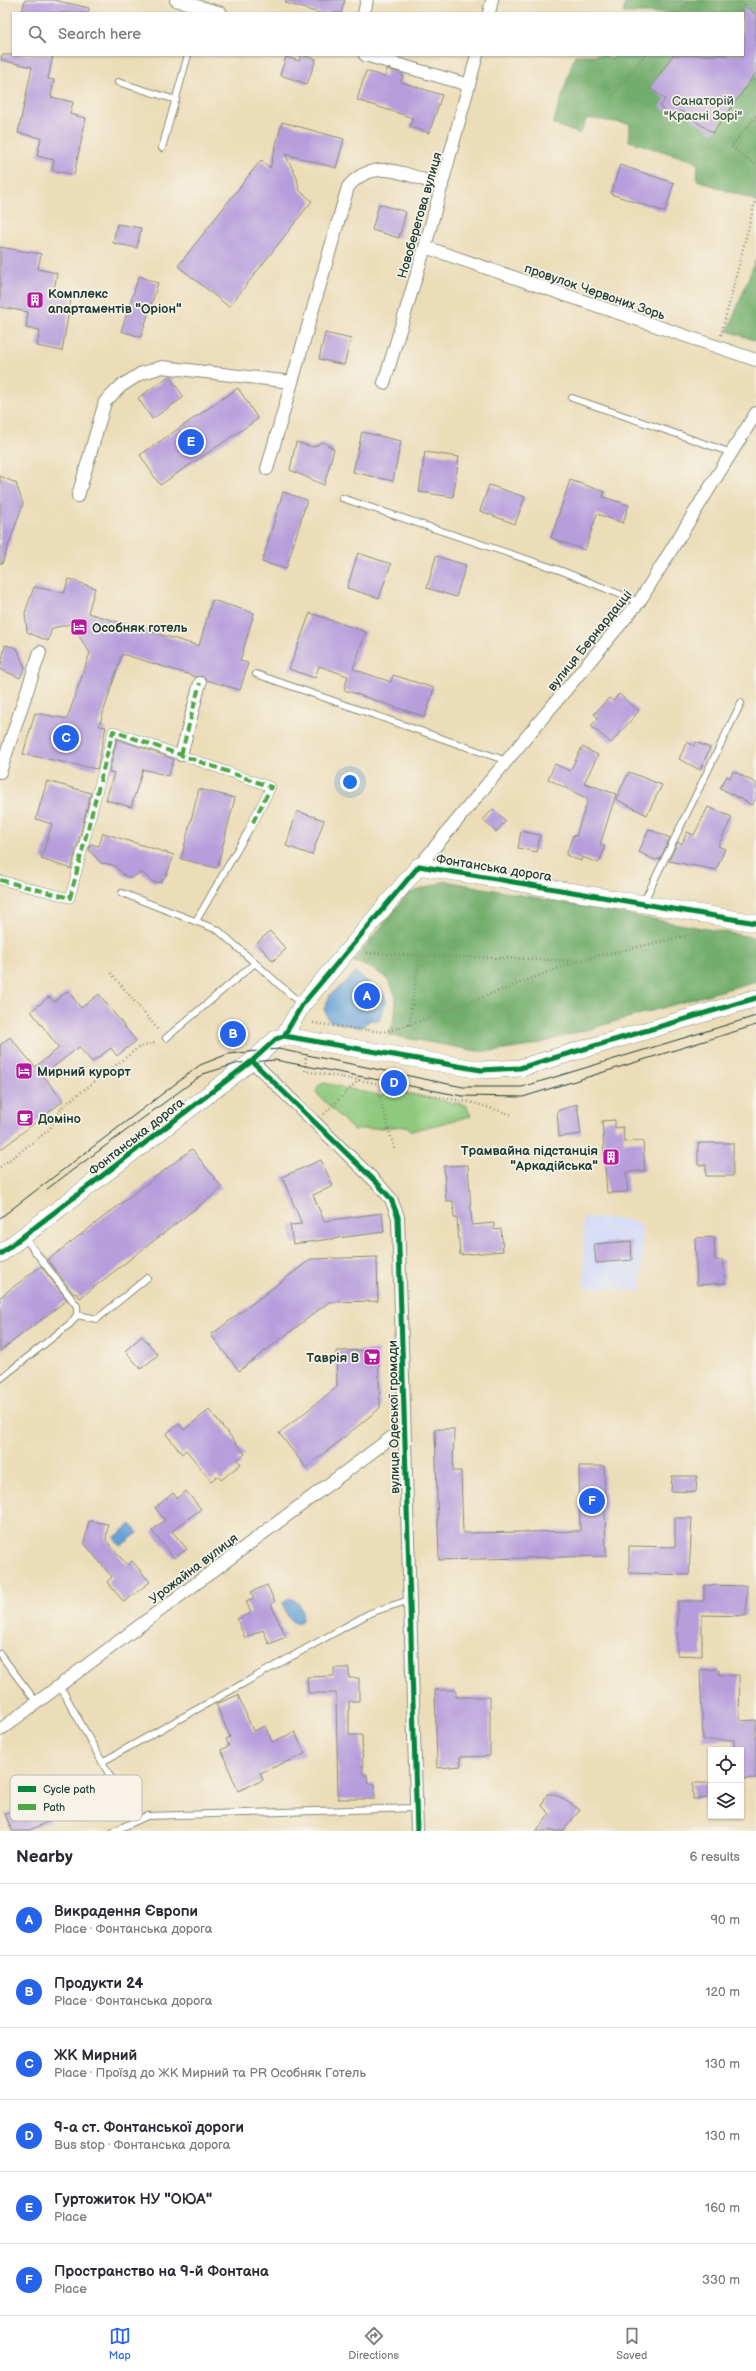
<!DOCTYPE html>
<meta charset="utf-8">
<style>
:root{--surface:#fff;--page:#f2f2f3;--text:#2b2b33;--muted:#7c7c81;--line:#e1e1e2;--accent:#2563eb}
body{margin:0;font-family:"Balsamiq Sans",sans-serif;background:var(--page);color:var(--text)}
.controls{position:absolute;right:12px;bottom:12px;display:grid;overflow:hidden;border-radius:0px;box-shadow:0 1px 3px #0004}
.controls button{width:36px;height:36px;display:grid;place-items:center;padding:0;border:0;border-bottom:1px solid var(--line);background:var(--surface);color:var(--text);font:20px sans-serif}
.you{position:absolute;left:350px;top:782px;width:14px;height:14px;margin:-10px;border:3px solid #fff;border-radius:50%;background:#1a73e8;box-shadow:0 0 0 6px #1a73e833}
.badge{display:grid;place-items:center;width:26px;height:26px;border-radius:50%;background:var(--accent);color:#fff;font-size:13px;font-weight:700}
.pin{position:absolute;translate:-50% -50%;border:2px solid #fff;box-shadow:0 1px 4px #0006}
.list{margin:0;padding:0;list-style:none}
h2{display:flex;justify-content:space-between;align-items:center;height:52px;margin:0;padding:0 16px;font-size:17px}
h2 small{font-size:13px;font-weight:400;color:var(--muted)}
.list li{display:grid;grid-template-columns:26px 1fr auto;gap:12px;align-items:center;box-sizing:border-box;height:72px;padding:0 16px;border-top:1px solid var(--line)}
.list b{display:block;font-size:15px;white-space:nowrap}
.list p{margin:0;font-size:13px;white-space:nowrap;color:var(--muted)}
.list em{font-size:13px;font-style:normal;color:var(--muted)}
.icon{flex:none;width:22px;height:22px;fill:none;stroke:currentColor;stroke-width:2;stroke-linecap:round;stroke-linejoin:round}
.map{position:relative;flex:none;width:756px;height:1831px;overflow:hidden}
.search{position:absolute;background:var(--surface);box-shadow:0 1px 3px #0004;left:12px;right:12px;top:12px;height:44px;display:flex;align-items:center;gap:10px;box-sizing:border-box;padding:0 14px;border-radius:0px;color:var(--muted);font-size:15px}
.sheet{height:484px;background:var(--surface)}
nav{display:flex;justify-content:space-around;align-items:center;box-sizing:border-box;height:56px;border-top:1px solid var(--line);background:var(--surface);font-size:11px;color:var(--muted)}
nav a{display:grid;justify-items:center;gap:2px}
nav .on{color:var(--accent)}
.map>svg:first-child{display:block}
.built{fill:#d1d9f9}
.green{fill:#8ec97d;stroke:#568358}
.forest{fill:#72ad6c;stroke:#487550}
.water{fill:#68a1d7;stroke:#446f86}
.building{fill:#b69ddc}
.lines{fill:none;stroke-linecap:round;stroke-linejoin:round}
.service-casing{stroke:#868d76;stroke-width:8}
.pedestrian-casing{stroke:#868d76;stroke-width:10}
.minor-casing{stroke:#868d76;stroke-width:14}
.secondary-casing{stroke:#868d76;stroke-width:18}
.path{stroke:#868d76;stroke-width:2.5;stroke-dasharray:1 3;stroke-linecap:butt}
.service{stroke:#fff;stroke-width:6}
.pedestrian{stroke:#fff;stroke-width:9}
.minor{stroke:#fff;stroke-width:12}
.secondary{stroke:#fff;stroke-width:17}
.tram{stroke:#1f3d34;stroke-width:1}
.quiet{stroke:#4fa644;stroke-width:4;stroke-dasharray:8 4;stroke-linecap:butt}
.cycleway-casing{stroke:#f7f3e8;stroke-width:8}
.cycleway{stroke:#00873e;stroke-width:5}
.labels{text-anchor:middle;stroke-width:3.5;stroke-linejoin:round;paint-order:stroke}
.park-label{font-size:13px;fill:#355943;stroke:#f7f3e8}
.street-label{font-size:13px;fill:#1f3d34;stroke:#f7f3e8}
.poi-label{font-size:13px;font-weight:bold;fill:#1f3d34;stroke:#f7f3e8;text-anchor:start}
.key{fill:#f7f3e8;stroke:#b6bcb2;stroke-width:1}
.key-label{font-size:11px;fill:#1f3d34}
</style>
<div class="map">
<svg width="756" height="1831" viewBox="0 0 756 1831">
<rect width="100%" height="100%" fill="#f7f3e8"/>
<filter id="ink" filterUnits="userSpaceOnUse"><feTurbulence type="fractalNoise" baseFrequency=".025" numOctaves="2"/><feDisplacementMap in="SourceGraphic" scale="8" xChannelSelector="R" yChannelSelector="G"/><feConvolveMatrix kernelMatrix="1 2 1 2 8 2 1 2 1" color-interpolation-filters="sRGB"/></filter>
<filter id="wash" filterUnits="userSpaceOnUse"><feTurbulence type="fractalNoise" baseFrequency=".012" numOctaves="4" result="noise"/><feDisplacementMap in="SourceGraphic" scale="16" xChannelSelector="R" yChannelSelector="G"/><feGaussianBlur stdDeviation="0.9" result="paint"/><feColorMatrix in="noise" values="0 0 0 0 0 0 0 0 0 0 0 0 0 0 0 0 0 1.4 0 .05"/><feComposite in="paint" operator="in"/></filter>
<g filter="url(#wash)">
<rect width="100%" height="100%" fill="#ecddb9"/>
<!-- built -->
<path class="built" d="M583 1217 628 1220 642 1226V1291L584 1287Z"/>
<!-- green -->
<path class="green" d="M324 1083 382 1096 387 1090 466 1105 471 1116 411 1131 407 1126 353 1130 316 1093 318 1086Z"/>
<!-- forest -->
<path class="forest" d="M626 0H756V201L697 180 698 162 629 141 630 124 587 118 580 134 553 124 575 55H603L613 59 614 55H743V13H623Z
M756 259V341L728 331Z
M445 881 756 938V981L530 1046 498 1051H477L389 1035C404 995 395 973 353 962L407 894Z"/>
<!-- water -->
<path class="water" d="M356 973 383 993 387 1000 379 1021 370 1020 361 1028 329 1021 324 1009 330 995Z
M131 1524 138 1533 122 1545H119L114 1538Z
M289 1598C299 1600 304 1610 302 1620L297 1624C290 1623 283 1609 283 1603Z"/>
<g id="blocks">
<!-- building -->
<path class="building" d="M25 0H54L89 8 88 13H22Z
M286 0H345L341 13H319L286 3Z
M743 5 756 14V73L713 133 681 111 676 118 660 107 665 99 650 88 673 55H743Z
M2 55H53L48 79 54 80 51 97 73 102 70 114 86 118 74 175 52 170 54 160 37 156 41 138 18 133 32 67 1 60Z
M301 55 316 59 307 84 280 75 286 57 299 61Z
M387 69 403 74 401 82 442 95 429 133 410 127 413 118 357 100 366 71 385 77Z
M282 122 344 139 336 168 285 154 297 178 299 190 312 201 229 307 178 266 261 160 270 168Z
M620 165 674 183 665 212 611 194Z
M379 204 406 212 399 238 372 230Z
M117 224 141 228 137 248 113 243Z
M0 247 41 254 38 269 57 273 54 290 72 293 62 351 37 346 40 330 26 328 28 312 0 307Z
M139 276 158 283 141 337 121 331Z
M325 333 351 339 344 365 319 359Z
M169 376 184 397 152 419 138 398Z
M238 388 258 419 160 485 140 455Z
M362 432 401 441 393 481 353 472Z
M296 442 313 447 323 442 334 449 324 485 290 470Z
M425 452 459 457 453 497 419 492Z
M0 476 16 483 23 504 2 564 0 563Z
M570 480 605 492 603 497 629 505 623 523 597 514 585 550 551 538Z
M489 485 525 497 515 524 480 511Z
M283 492 307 500 286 569 262 562Z
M358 553 391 564 379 598 347 588Z
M436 556 466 565 456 597 427 588Z
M69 579 95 588 88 613 199 646 212 600 254 613 240 661 248 663 240 690 206 680 202 676 197 677 122 654 99 726 106 727 97 769 23 754 35 713 67 719 90 653 71 624 52 628 48 641 27 632 25 613 34 587 64 593Z
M310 613 366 632 353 669 391 682 393 675 434 688 425 717 344 690 348 676 319 666 315 678 289 669Z
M5 645 17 648 25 668 20 678 0 669Z
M619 694 639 711 611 743 591 726 598 718 594 714 609 698 613 701Z
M117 739 174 759 168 776 143 769 131 807 106 800 114 773 109 772Z
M687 742 694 746 696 742 710 748 700 770 679 759Z
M582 747 598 755 584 783 616 794 600 845 605 847 599 863 582 857 581 861 566 855 573 835 576 836 588 799 548 779 555 764 570 771Z
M733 771 756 783V798L752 805 720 788 727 776 730 778Z
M629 772 662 785 647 815 616 799Z
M47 781 91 793 71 869 41 859 52 824 36 819Z
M199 789 235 798 217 868 181 859Z
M708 807 732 817 718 846 725 849 716 870 669 861 678 842 682 844 687 832 694 835Z
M493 809 506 821 496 832 483 820Z
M297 811 324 820 312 855 286 846Z
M649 829 670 838 660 859 655 860 639 852Z
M521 831 540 835 537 852 518 848Z
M103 833 174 855 167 874 161 882H153L141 872 131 878 125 876 114 865 101 863 89 850 90 844 99 846Z
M270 931 286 949 273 961 257 943Z
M68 991 81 1008 99 994 136 1041 117 1056 111 1048 92 1062 79 1047 43 1075 63 1101 0 1150V1045L10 1037 35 1067 59 1048 31 1011 49 997 54 1002Z
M577 1104 581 1134 559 1137 557 1111Z
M615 1120V1128L623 1127 624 1142 643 1141 645 1171 626 1172 628 1192 607 1193 602 1121Z
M698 1143H733V1176H706V1165H698Z
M192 1149 222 1188 80 1298 76 1293 74 1294 48 1260 49 1259Z
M321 1160 333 1186 313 1195 324 1221 382 1213 384 1232 293 1244 290 1225 302 1224 282 1177Z
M468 1165 472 1225 494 1223V1230L501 1229 503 1251 460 1255 457 1218H454L453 1201H446L444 1166Z
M714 1237 715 1260H723L725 1283 697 1285 695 1238Z
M631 1241 632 1260 596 1263 594 1244Z
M377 1257 378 1301 329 1302 239 1371 211 1335 311 1259Z
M41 1266 67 1300 0 1351V1297Z
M142 1336 158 1355 141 1369 125 1351Z
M378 1350 380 1408 306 1468 279 1433 337 1387 336 1351Z
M209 1410 245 1454 237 1460 241 1464 221 1480 217 1476 211 1481 186 1450 182 1454 166 1434 179 1424 184 1430Z
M435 1429H454L453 1471H461L463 1533 580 1531 579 1466H604L606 1556 439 1560Z
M672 1476H697L696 1492 671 1491Z
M186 1491 201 1509 172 1531 187 1549 174 1558 152 1531 165 1520 155 1508 173 1493 177 1498Z
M675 1518H692L689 1575 629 1573V1546L675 1547Z
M89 1521 108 1524 106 1540 127 1565 132 1561 150 1582 124 1602 107 1582 112 1577 84 1543Z
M267 1585 275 1602 271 1604 286 1637 269 1644 263 1630 245 1638 237 1619 251 1613 246 1601 254 1598 251 1592Z
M704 1585 747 1586 746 1616 702 1615V1656L677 1655 678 1601H704Z
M334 1668H349V1678H359V1701H349V1735H362L363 1775H367L368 1784H375V1799H338L336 1693H308L307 1677 334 1676Z
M719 1669V1675H739L740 1721 756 1720V1778L741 1779V1750H734V1740H703L700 1670Z
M435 1690H456V1697H490V1756L460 1757 461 1766 437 1768Z
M238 1695 253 1731 265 1726 272 1742 295 1732 305 1754 260 1773 263 1780 238 1791 221 1750 229 1746 226 1739 230 1737 216 1704Z
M693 1783H711V1798L693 1799Z
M547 1794H555L580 1810 563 1831H536L550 1814 542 1806Z
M40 1799 50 1821 27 1831H12L5 1814Z"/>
</g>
</g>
<g filter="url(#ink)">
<use href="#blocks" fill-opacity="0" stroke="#868d76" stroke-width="1"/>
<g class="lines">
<!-- service casing -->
<g class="service-casing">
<path id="service" d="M118 82 176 100
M162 148 188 55
M572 398 732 453
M342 498 562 571 639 602
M256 674 507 761
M122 893 218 930 301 1004
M643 903 741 703
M196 921 251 826
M166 1038 255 963
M77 1315 97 1319 147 1278
M0 1379 71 1323 77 1315V1306L24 1237
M0 1654 37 1703
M60 1686 135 1821
M102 1762 370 1613 409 1600
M114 1831 147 1816 416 1808"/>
</g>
<!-- pedestrian casing -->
<g class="pedestrian-casing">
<path id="pedestrian" d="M0 880 70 898 113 731 271 787 251 826"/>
</g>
<!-- minor casing -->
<g class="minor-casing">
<path id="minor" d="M176 0 221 13
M364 13 367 0
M489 13 492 0
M365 55 469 85
M425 247 756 360
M384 383 425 247 477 55
M267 469 348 187C374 155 409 176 442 186
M78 496 105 402 121 386 140 374 162 367 292 382
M181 755 200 683
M0 772 40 652
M419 866 639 602 756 413
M252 1061 378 1184 391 1199 398 1217 417 1831
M0 1730 404 1428"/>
</g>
<!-- secondary casing -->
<g class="secondary-casing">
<path id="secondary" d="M284 1036 302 1005 419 866 756 923
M0 1254 252 1061 276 1039 284 1036 481 1070 520 1068 756 998"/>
</g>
<!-- path -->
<path class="path" d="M679 13 689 0
M612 96 645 55
M756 116 731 146 756 166
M721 335 756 198
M367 953 577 961 706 931
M111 973 159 1031
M313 1023 383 1032 409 1025 575 962
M409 1025 419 957
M306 1054 305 1071 381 1084 379 1095 395 1151
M381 1087 474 1103 513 1115
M324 1114 359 1080
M0 1167 49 1130 62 1107 138 1048 157 1042"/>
<!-- service -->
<use href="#service" class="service"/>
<!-- pedestrian -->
<use href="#pedestrian" class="pedestrian"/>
<!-- minor -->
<use href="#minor" class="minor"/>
<!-- secondary -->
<use href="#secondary" class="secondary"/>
<!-- tram -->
<path class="tram" d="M47 1189 203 1074 239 1063 275 1060 462 1096 523 1097 756 1025
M0 1218 200 1065 228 1054 278 1049 463 1087H522L756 1016"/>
<!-- quiet -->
<path class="quiet" d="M181 755 200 683
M0 880 70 898 113 731 271 787 251 826"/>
<!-- cycleway casing -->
<g class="cycleway-casing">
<path id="cycleway" d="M284 1036 302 1005 419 866 756 923
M252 1061 378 1184 391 1199 398 1217 417 1831
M0 1254 252 1061 276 1039 284 1036 481 1070 520 1068 756 998"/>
</g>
<!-- cycleway -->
<use href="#cycleway" class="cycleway"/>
</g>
</g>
<!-- icons -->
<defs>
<g id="building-square" transform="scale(0.9)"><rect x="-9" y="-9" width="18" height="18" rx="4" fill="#b5179e" stroke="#f7f3e8"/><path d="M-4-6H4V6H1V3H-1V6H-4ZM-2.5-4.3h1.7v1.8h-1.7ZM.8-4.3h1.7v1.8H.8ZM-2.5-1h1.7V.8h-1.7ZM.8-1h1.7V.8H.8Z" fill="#fff"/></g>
<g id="hotel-square" transform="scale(0.9)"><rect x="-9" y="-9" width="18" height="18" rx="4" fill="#b5179e" stroke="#f7f3e8"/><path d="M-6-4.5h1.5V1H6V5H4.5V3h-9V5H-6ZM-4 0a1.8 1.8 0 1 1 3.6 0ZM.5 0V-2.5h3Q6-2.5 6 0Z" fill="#fff"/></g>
<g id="cafe-square" transform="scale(0.9)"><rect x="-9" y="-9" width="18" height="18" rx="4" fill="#b5179e" stroke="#f7f3e8"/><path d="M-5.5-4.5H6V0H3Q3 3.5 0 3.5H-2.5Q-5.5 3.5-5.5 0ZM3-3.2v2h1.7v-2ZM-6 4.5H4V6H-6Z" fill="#fff"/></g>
<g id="supermarket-square" transform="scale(0.9)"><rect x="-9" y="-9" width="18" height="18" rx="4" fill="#b5179e" stroke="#f7f3e8"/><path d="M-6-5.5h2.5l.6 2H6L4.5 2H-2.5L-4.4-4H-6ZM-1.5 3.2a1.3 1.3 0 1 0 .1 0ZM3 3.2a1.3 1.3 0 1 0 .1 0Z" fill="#fff"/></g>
</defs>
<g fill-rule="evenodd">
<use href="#building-square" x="35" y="300"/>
<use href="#hotel-square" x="79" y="627"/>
<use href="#hotel-square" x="24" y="1071"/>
<use href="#cafe-square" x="25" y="1118"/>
<use href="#building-square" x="611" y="1157"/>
<use href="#supermarket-square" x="372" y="1357"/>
</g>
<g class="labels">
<!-- park labels -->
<g class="park-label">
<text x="703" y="105">Санаторій<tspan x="703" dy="15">"Красні Зорі"</tspan></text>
</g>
<!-- street labels -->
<g class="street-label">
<text transform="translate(419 215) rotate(-74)" y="5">Новоберегова вулиця</text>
<text transform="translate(595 291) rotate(19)" y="5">провулок Червоних Зорь</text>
<text transform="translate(589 640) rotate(-51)" y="5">вулиця Бернардацці</text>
<text transform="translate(494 867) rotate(9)" y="5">Фонтанська дорога</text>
<text transform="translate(136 1136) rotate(-38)" y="5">Фонтанська дорога</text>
<text transform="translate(393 1417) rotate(-91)" y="5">вулиця Одеської громади</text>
<text transform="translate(193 1568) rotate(-37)" y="5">Урожайна вулиця</text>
</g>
<!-- poi labels -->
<g class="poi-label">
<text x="48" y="298">Комплекс<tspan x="48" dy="15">апартаментів "Оріон"</tspan></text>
<text x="92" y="632">Особняк готель</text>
<text x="37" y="1076">Мирний курорт</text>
<text x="38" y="1123">Доміно</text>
<text x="598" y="1155" text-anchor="end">Трамвайна підстанція<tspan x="598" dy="15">"Аркадійська"</tspan></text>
<text x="359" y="1362" text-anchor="end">Таврія В</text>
</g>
</g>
<!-- legend -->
<rect x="10" y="1775" width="132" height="46" rx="6" class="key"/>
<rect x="18" y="1786" width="18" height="6" fill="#00873e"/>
<rect x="18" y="1804" width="18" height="6" fill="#4fa644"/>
<g class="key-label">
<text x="43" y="1793">Cycle path</text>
<text x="43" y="1811">Path</text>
</g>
</svg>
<div class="controls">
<button><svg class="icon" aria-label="locate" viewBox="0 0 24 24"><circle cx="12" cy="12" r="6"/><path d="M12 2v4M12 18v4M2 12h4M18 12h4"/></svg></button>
<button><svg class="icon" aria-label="layers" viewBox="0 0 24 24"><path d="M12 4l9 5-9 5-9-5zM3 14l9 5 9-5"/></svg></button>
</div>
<div class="you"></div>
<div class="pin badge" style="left:367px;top:996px">A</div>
<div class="pin badge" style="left:233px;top:1034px">B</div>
<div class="pin badge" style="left:66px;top:738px">C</div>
<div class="pin badge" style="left:394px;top:1083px">D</div>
<div class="pin badge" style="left:191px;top:442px">E</div>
<div class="pin badge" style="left:592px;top:1501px">F</div>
<div class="search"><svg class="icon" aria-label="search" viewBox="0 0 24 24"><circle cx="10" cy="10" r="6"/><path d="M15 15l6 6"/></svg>Search here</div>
</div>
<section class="sheet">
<h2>Nearby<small>6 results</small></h2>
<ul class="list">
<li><span class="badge">A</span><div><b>Викрадення Європи</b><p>Place · Фонтанська дорога</p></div><em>90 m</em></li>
<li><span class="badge">B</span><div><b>Продукти 24</b><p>Place · Фонтанська дорога</p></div><em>120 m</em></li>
<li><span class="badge">C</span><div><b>ЖК Мирний</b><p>Place · Проїзд до ЖК Мирний та PR Особняк Готель</p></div><em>130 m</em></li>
<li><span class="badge">D</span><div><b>9-а ст. Фонтанської дороги</b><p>Bus stop · Фонтанська дорога</p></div><em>130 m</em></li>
<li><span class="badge">E</span><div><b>Гуртожиток НУ &quot;ОЮА&quot;</b><p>Place</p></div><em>160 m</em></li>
<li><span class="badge">F</span><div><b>Пространство на 9-й Фонтана</b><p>Place</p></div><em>330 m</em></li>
</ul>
</section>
<nav>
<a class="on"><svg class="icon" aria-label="map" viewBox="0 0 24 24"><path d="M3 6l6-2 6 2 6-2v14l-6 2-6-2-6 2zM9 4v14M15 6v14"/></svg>Map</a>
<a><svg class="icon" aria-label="directions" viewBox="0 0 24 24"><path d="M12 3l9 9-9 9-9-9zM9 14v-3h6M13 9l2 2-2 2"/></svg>Directions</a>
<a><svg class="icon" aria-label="saved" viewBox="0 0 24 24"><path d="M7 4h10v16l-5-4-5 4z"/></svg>Saved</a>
</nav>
